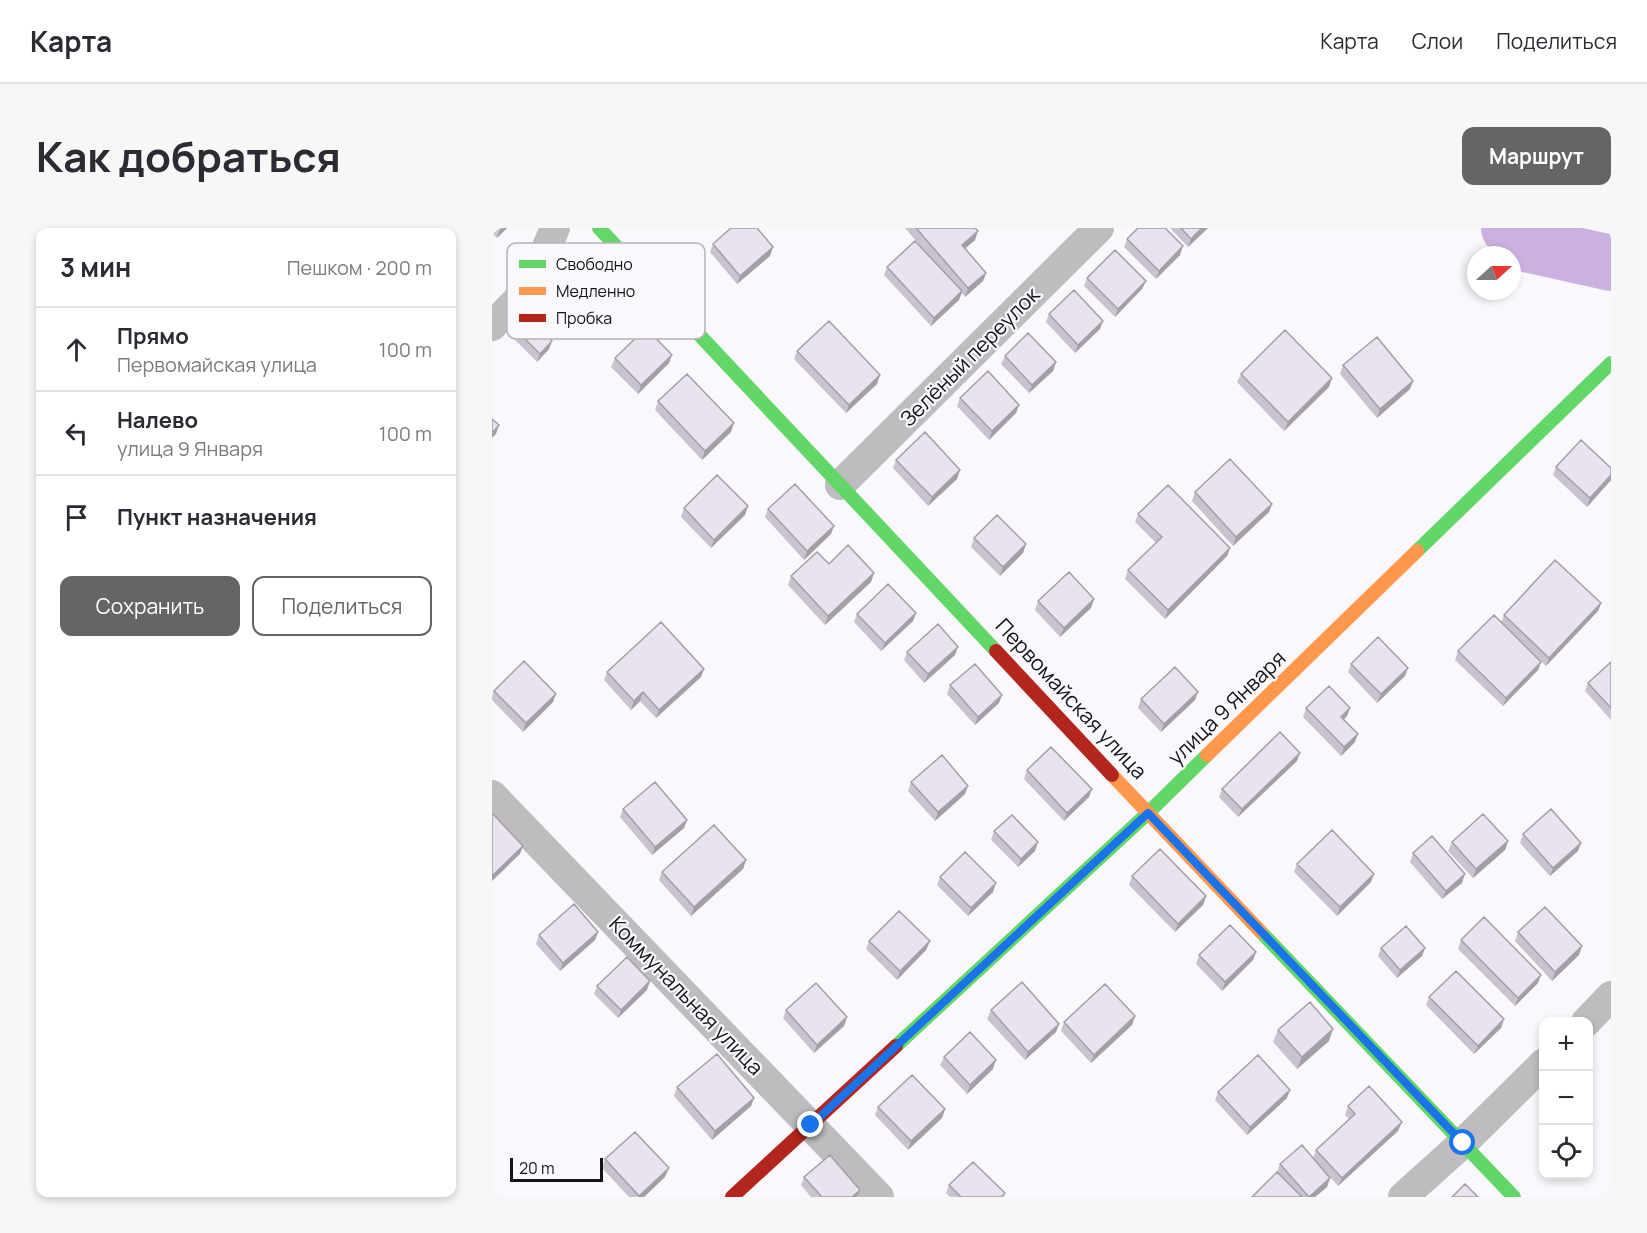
<!DOCTYPE html>
<html lang="ru">
<meta charset="utf-8">
<style>
:root{--surface:#fff;--page:#f7f7f7;--text:#2b2b33;--muted:#7c7c81;--line:#e1e1e2;--accent:#666466}
body{margin:0;font-family:Manrope,sans-serif;background:var(--page);color:var(--text)}
.controls{position:absolute;right:18px;bottom:18px;display:grid;overflow:hidden;border-radius:12px;box-shadow:0 3px 9px #0003}
.controls button{width:54px;height:54px;display:grid;place-items:center;padding:0;border:0;border-bottom:2px solid var(--line);background:var(--surface);color:var(--text);font:30px sans-serif}
.compass{position:absolute;left:975px;top:18px;width:54px;height:54px;border-radius:50%;background:var(--surface);box-shadow:0 3px 9px #0003;rotate:69deg}
.scale{position:absolute;left:18px;bottom:15px;width:93px;box-sizing:border-box;padding-left:6px;border:3px solid #161416;border-top:0;font-size:16px;line-height:21px;white-space:nowrap;color:#161416;-webkit-text-stroke:4px #faf7fd;paint-order:stroke}
.stop{position:absolute;width:18px;height:18px;margin:-14px;border:4px solid #1a73e8;border-radius:50%;background:#fff}
.stop.end{background:#1a73e8;border-color:#fff;box-shadow:0 2px 6px #0008}
.list{margin:0;padding:0;list-style:none}
h2{display:flex;justify-content:space-between;align-items:center;height:78px;margin:0;padding:0 24px;font-size:26px}
h2 small{font-size:20px;font-weight:400;color:var(--muted)}
.list li{display:grid;grid-template-columns:39px 1fr auto;gap:18px;align-items:center;box-sizing:border-box;height:84px;padding:0 24px;border-top:2px solid var(--line)}
.list b{display:block;font-size:22px;white-space:nowrap}
.list p{margin:0;font-size:20px;white-space:nowrap;color:var(--muted)}
.list em{font-size:20px;font-style:normal;color:var(--muted)}
.actions{display:flex;gap:12px;padding:18px 24px}
.actions a{flex:1;padding:14px 0;border:2px solid var(--accent);border-radius:12px;text-align:center;font-size:21px;color:var(--accent)}
.actions .main{background:var(--accent);color:#fff}
.icon{flex:none;width:33px;height:33px;fill:none;stroke:currentColor;stroke-width:2;stroke-linecap:round;stroke-linejoin:round}
.map{position:relative;flex:none;width:1119px;height:969px;overflow:hidden;border-radius:12px}
header{display:flex;align-items:center;gap:36px;box-sizing:border-box;height:84px;padding:0 30px;background:var(--surface);border-bottom:2px solid var(--line)}
header strong{font-size:28px}
nav{display:flex;gap:33px;margin-inline-start:auto;font-size:21px}
.intro{display:flex;align-items:center;justify-content:space-between;box-sizing:border-box;height:144px;padding:0 36px}
h1{margin:0;font-size:42px}
.button{padding:15px 27px;border-radius:12px;background:var(--accent);color:#fff;font-size:21px;font-weight:700}
main{display:flex;gap:36px;padding:0 36px}
aside{flex:1;background:var(--surface);border-radius:12px;box-shadow:0 3px 9px #0003}
.map>svg:first-child{display:block}
.lines{fill:none;stroke-linecap:round;stroke-linejoin:round}
.river{stroke:#cbb1e1;stroke-width:56}
.street{stroke:#bebcbe;stroke-width:30}
.fast{stroke:#63d668;stroke-width:14}
.slow{stroke:#ff974d;stroke-width:14}
.jam{stroke:#b3261e;stroke-width:14}
.wall{fill:#c8c3ce}
.shaded-wall{fill:#a39fa7}
.building{fill:#e9e3ef;stroke:#a39fa7;stroke-width:1.5}
.route{stroke:#1a73e8;stroke-width:8}
.labels{text-anchor:middle;stroke-width:4.5;stroke-linejoin:round;paint-order:stroke}
.street-label{font-size:21px;fill:#161416;stroke:#faf7fd}
.key{fill:#faf7fd;stroke:#b6b3b8;stroke-width:1.5}
.key-label{font-size:16px;fill:#161416}
</style>
<header>
<strong>Карта</strong>
<nav><a>Карта</a><a>Слои</a><a>Поделиться</a></nav>
</header>
<div class="intro"><h1>Как добраться</h1><a class="button">Маршрут</a></div>
<main>
<aside>
<h2>3 мин<small>Пешком · 200 m</small></h2>
<ul class="list">
<li><svg class="icon" aria-label="ahead" viewBox="0 0 24 24"><path d="M12 20V5M6 11l6-6 6 6"/></svg><div><b>Прямо</b><p>Первомайская улица</p></div><em>100 m</em></li>
<li><svg class="icon" aria-label="left" viewBox="0 0 24 24"><path d="M17 20v-9H6M10 6l-5 5 5 5"/></svg><div><b>Налево</b><p>улица 9 Января</p></div><em>100 m</em></li>
<li><svg class="icon" aria-label="arrive" viewBox="0 0 24 24"><path d="M6 21V4h12l-3 4 3 4H6"/></svg><div><b>Пункт назначения</b></div></li>
</ul>
<div class="actions"><a class="main">Сохранить</a><a>Поделиться</a></div>
</aside>
<div class="map">
<svg width="1119" height="969" viewBox="0 0 1119 969">
<rect width="100%" height="100%" fill="#faf8fc"/>
<g class="lines">
<!-- river -->
<path class="river" d="M1017 0 1034 16 1119 35"/>
<!-- street -->
<path class="street" d="M0 98 38 59 63 0
M348 257 607 0
M0 567 387 969
M1094 794 1119 768
M911 969 971 915 1052 835"/>
<!-- fast -->
<path class="fast" d="M107 0 504 423
M925 323 1119 135
M769 704 1022 969
M404 818 656 585 715 527"/>
<!-- slow -->
<path class="slow" d="M715 527 925 323
M620 547 769 704"/>
<!-- jam -->
<path class="jam" d="M504 423 620 547
M240 969 404 818"/>
</g>
<!-- wall -->
<path class="wall" d="M0 0H15L5 10 0 5Z
M413 0H483V12L472 21 494 45 491 53 473 69 470 65 467 72 439 98 392 47 395 39 445 37Z
M678 0H716L696 19Z
M635 11 688 27 664 51 632 19Z
M221 16 278 28 245 56 218 24Z
M595 50 654 53 650 61 623 89 592 58Z
M71 67 132 77 129 86 103 112 68 76Z
M557 86 608 101 583 125 554 94Z
M67 98 56 109 57 121 45 134 22 111 25 103Z
M305 123 388 147 385 156 354 185 302 131Z
M513 128 564 134 561 143 537 165 509 136Z
M123 130 177 135 146 166 119 139Z
M851 137 921 153 918 161 885 190 848 146Z
M749 146 837 159 792 203 745 154Z
M468 170 527 177 524 185 497 212 465 178Z
M166 173 239 204 210 232 163 182Z
M404 232 465 251 436 278 401 240Z
M1064 239 1119 240V252L1095 279 1061 247Z
M703 264 780 276 777 284 741 318 700 273Z
M256 278 253 287 219 320 189 289 192 280Z
M276 281 339 306 312 332 273 289Z
M646 286 738 320 735 328 673 391 633 351 636 342 664 315 643 294Z
M482 310 534 316 531 325 508 348 479 319Z
M337 336 382 345 379 354 333 397 296 357 299 348Z
M602 371 599 380 568 409 543 382 546 373Z
M1109 375 1106 383 1054 438 1041 426 1049 434 1046 442 1011 478 963 432 966 423 1009 395 1012 387Z
M424 385 421 393 389 423 362 394 365 386Z
M415 424 463 427 432 455 412 432Z
M1119 434V492L1093 463 1096 455Z
M859 436 913 448 885 475 856 444Z
M212 441 209 449 164 490 148 473 139 482 112 452 115 444Z
M458 457 507 475 483 497 455 466Z
M2 463 61 474 31 504 0 472V468Z
M649 471 703 472 669 504 646 480Z
M814 480H858L855 488 852 491 863 514 849 528 811 489Z
M805 533 746 589 727 569 730 561Z
M535 542 597 569 572 593 532 551Z
M419 554 473 566 443 593 416 563Z
M131 581 195 592 192 600 160 627 128 589Z
M502 603 543 623 526 639 499 612Z
M1031 606 1086 623 1058 648 1028 615Z
M1016 613 1013 622 981 650 956 623 960 614Z
M921 625 970 655 950 671 918 634Z
M254 632 251 641 199 688 167 652 170 644Z
M805 636 879 654 845 688 802 644Z
M640 648 714 668 711 677 683 704 637 657Z
M448 649 501 664 476 688 445 657Z
M106 704 103 712 68 743 44 716 47 707Z
M1026 704 1087 727 1060 753 1023 713Z
M969 712 1046 755 1023 778 966 721Z
M377 713H438L434 722 405 752 374 721Z
M889 720H933L930 728 905 750 886 728Z
M764 724 761 732 730 763 704 736 707 727Z
M105 758 155 762 126 790 102 766Z
M937 769 1009 800 982 826 934 777Z
M294 782 352 798 322 825 291 790Z
M499 782 567 796 564 804 533 832 495 791Z
M643 788 640 797 599 835 569 803 572 794Z
M786 802 837 813 805 841 781 814Z
M452 829 501 841 475 866 448 837Z
M185 859 262 870 259 878 220 912 182 868Z
M726 864 795 870 755 907 723 872Z
M856 878 906 903 846 958 828 938 838 950 835 959 823 969H760L785 944 788 936 821 930 824 922 857 891 853 887Z
M386 879 453 881 450 890 416 922 383 887Z
M113 931 173 949 152 969H137L110 940Z
M312 949 365 969H319L309 957Z
M457 957 513 965 512 969H458L454 965Z"/>
<!-- shaded-wall -->
<path class="shaded-wall" d="M10 0H15L5 10 8 1Z
M710 0H716L696 19 699 11Z
M486 3 483 12 467 26 470 17Z
M691 18 688 27 664 51 667 43Z
M281 19 278 28 245 56 248 48Z
M494 45 491 53 473 69 476 60Z
M654 53 650 61 623 89 626 81Z
M470 63 467 72 439 98 442 90Z
M132 77 129 86 103 112 106 104Z
M70 90 67 98 50 114 53 106Z
M611 93 608 101 583 125 586 117Z
M60 113 57 121 45 134 48 126Z
M180 127 177 135 146 166 149 157Z
M564 134 561 143 537 165 540 157Z
M388 147 385 156 354 185 357 177Z
M840 150 837 159 792 203 796 194Z
M921 153 918 161 885 190 888 181Z
M527 177 524 185 497 212 500 203Z
M242 195 239 204 210 232 213 223Z
M7 197 4 206 0 210V205Z
M468 242 465 251 436 278 440 269Z
M1119 247V252L1095 279 1098 270Z
M780 276 777 284 741 318 744 309Z
M256 278 253 287 219 320 222 312Z
M342 298 339 306 312 332 315 323Z
M534 316 531 325 508 348 511 339Z
M738 320 735 328 673 391 676 382Z
M382 345 379 354 333 397 336 388Z
M602 371 599 380 568 409 572 400Z
M1109 375 1106 383 1054 438 1057 430Z
M424 385 421 393 389 423 393 415Z
M466 419 463 427 432 455 436 446Z
M1049 434 1046 442 1011 478 1014 470Z
M916 440 913 448 885 475 889 466Z
M212 441 209 449 164 490 167 482Z
M151 464 148 473 139 482 142 473Z
M706 464 703 472 669 504 672 496Z
M64 466 61 474 31 504 34 495Z
M510 467 507 475 483 497 486 489Z
M858 480 855 488 846 497 849 489Z
M866 506 863 514 849 528 852 519Z
M808 525 805 533 746 589 750 581Z
M476 558 473 566 443 593 446 584Z
M600 561 597 569 572 593 575 585Z
M195 592 192 600 160 627 163 619Z
M1016 613 1013 622 981 650 984 641Z
M546 614 543 623 526 639 529 631Z
M1089 615 1086 623 1058 648 1061 640Z
M31 618 28 626 0 653V648Z
M254 632 251 641 199 688 202 679Z
M882 646 879 654 845 688 848 679Z
M973 646 970 655 950 671 954 663Z
M504 655 501 664 476 688 479 680Z
M714 668 711 677 683 704 686 696Z
M106 704 103 712 68 743 71 735Z
M438 713 434 722 405 752 408 743Z
M1090 718 1087 727 1060 753 1063 744Z
M933 720 930 728 905 750 908 742Z
M764 724 761 732 730 763 733 754Z
M1049 747 1046 755 1023 778 1026 770Z
M158 753 155 762 126 790 129 782Z
M643 788 640 797 599 835 602 827Z
M355 789 352 798 322 825 325 817Z
M1012 791 1009 800 982 826 986 818Z
M567 796 564 804 533 832 536 824Z
M841 801 837 813 805 841 810 829Z
M504 832 501 841 475 866 478 857Z
M798 862 795 870 755 907 758 899Z
M262 870 259 878 220 912 223 903Z
M453 881 450 890 416 922 419 913Z
M910 894 906 903 846 958 850 950Z
M177 940 173 949 152 969H146Z
M838 950 835 959 823 969H817Z
M368 962 365 969H360Z"/>
<!-- building -->
<path class="building" d="M239 0H265L281 19 248 48 221 16Z
M424 0H483L486 3 470 17 494 45 476 60Z
M646 0H673L691 18 667 43 635 11Z
M689 0H710L699 11Z
M423 13 470 63 442 90 395 39Z
M623 22 654 53 626 81 595 50Z
M582 62 611 93 586 117 557 86Z
M54 74 70 90 53 106 60 113 48 126 25 103Z
M337 93 388 147 357 177 305 123Z
M154 100 180 127 149 157 123 130Z
M793 102 840 150 796 194 749 146Z
M536 105 564 134 540 157 513 128Z
M885 109 921 153 888 181 851 137Z
M496 143 527 177 500 203 468 170Z
M195 146 242 195 213 223 166 173Z
M0 191 7 197 0 205Z
M433 204 468 242 440 269 404 232Z
M1089 212 1119 240V247L1098 270 1064 239Z
M738 231 780 276 744 309 703 264Z
M225 247 256 278 222 312 192 280Z
M303 256 342 298 315 323 276 281Z
M676 257 738 320 676 382 636 342 670 309 646 286Z
M505 287 534 316 511 339 482 310Z
M356 317 382 345 336 388 299 348 325 324 337 336Z
M1063 332 1109 375 1057 430 1012 387Z
M577 344 602 371 572 400 546 373Z
M396 356 424 385 393 415 365 386Z
M1002 387 1049 434 1014 470 966 423Z
M169 394 212 441 167 482 151 464 142 473 115 444Z
M446 396 466 419 436 446 415 424Z
M886 409 916 440 889 466 859 436Z
M32 433 64 466 34 495 2 463Z
M1119 434V480L1096 455Z
M483 436 510 467 486 489 458 457Z
M683 439 706 464 672 496 649 471Z
M837 458 858 480 849 489 866 506 852 519 814 480Z
M788 504 808 525 750 581 730 561Z
M559 519 600 561 575 585 535 542Z
M450 527 476 558 446 584 419 554Z
M163 554 195 592 163 619 131 581Z
M1059 581 1089 615 1061 640 1031 606Z
M0 586H1L31 618 0 648Z
M991 586 1016 613 984 641 960 614Z
M520 587 546 614 529 631 502 603Z
M222 597 254 632 202 679 170 644Z
M840 602 882 646 848 679 805 636Z
M940 608 973 646 954 663 921 625Z
M668 621 714 668 686 696 640 648Z
M473 624 504 655 479 680 448 649Z
M82 676 106 704 71 735 47 707Z
M1053 679 1090 718 1063 744 1026 704Z
M407 683 438 713 408 743 377 713Z
M992 689 1049 747 1026 770 969 712Z
M738 697 764 724 733 754 707 727Z
M914 698 933 720 908 742 889 720Z
M135 729 158 753 129 782 105 758Z
M964 743 1012 791 986 818 937 769Z
M530 754 567 796 536 824 499 782Z
M324 755 355 789 325 817 294 782Z
M613 756 643 788 602 827 572 794Z
M818 774 841 801 810 829 786 802Z
M478 804 504 832 478 857 452 829Z
M225 826 262 870 223 903 185 859Z
M766 827 798 862 758 899 726 864Z
M420 847 453 881 419 913 386 879Z
M877 858 910 894 850 950 824 922 863 886 856 878Z
M143 904 177 940 147 968 113 931Z
M810 917 838 950 817 969 788 936Z
M338 927 368 962 360 969H330L312 949Z
M481 934 513 965 509 969H469L457 957Z
M785 944 810 969H760Z
M973 956 986 969H960Z"/>
<g class="lines">
<!-- route -->
<path class="route" d="M319 897 656 585 971 915"/>
</g>
<g class="labels">
<!-- street labels -->
<g class="street-label">
<text transform="translate(478 129) rotate(-45)" y="7">Зелёный переулок</text>
<text transform="translate(579 471) rotate(47)" y="7">Первомайская улица</text>
<text transform="translate(735 480) rotate(-44)" y="7">улица 9 Января</text>
<text transform="translate(194 768) rotate(46)" y="7">Коммунальная улица</text>
</g>
</g>
<!-- legend -->
<rect x="15" y="15" width="198" height="96" rx="9" class="key"/>
<rect x="27" y="32" width="27" height="8" fill="#63d668"/>
<rect x="27" y="59" width="27" height="8" fill="#ff974d"/>
<rect x="27" y="86" width="27" height="8" fill="#b3261e"/>
<g class="key-label">
<text x="64" y="42">Свободно</text>
<text x="64" y="69">Медленно</text>
<text x="64" y="96">Пробка</text>
</g>
</svg>
<div class="controls">
<button>+</button>
<button>−</button>
<button><svg class="icon" aria-label="locate" viewBox="0 0 24 24"><circle cx="12" cy="12" r="6"/><path d="M12 2v4M12 18v4M2 12h4M18 12h4"/></svg></button>
</div>
<svg class="compass" viewBox="-18 -18 36 36"><path d="M0-13l5 13h-10z" fill="#e53935"/><path d="M0 13l5-13h-10z" fill="#7c7c81"/></svg>
<div class="scale">20 m</div>
<div class="stop" style="left:971px;top:915px"></div>
<div class="stop end" style="left:319px;top:897px"></div>
</div>
</main>
